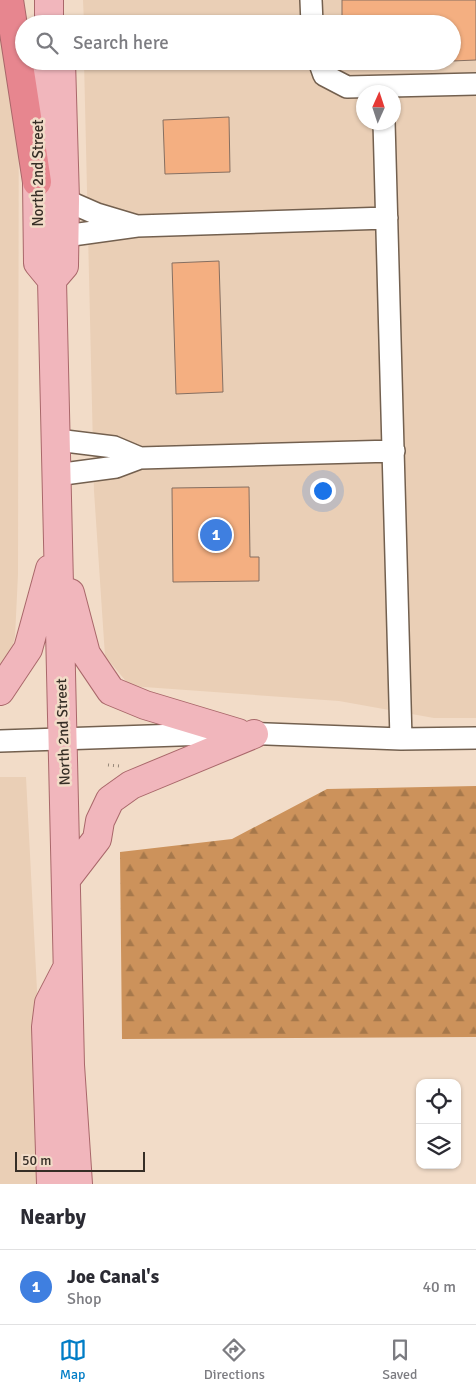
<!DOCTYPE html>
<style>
:root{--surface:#fff;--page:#f7f7f7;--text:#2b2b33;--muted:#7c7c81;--line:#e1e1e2;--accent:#007dc6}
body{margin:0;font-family:Signika,sans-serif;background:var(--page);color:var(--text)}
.controls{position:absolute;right:15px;bottom:15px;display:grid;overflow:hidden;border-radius:10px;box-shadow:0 1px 4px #0004}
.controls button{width:45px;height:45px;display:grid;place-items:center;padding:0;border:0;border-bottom:1px solid var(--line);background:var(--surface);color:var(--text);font:25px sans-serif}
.compass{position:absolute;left:356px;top:85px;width:45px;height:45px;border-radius:50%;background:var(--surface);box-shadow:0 1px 4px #0004;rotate:3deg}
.scale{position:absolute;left:15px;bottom:12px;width:130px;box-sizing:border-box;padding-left:5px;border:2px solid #362e26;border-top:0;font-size:14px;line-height:18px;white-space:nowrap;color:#362e26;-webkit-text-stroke:4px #f2dcc8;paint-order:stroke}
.you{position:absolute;left:322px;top:490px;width:18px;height:18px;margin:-12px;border:4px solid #fff;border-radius:50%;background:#1a73e8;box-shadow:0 0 0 8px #1a73e833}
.badge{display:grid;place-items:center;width:32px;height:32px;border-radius:50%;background:var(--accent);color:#fff;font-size:16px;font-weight:700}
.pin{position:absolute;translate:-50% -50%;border:2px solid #fff;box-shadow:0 1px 5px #0006}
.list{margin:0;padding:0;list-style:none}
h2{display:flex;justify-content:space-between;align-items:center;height:65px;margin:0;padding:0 20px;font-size:21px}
h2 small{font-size:16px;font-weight:400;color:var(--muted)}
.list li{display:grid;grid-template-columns:32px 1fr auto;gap:15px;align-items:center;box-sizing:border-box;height:75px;padding:0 20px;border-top:1px solid var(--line)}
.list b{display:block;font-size:19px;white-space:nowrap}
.list p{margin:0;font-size:16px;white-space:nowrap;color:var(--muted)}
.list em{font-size:16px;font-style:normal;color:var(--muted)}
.icon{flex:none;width:28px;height:28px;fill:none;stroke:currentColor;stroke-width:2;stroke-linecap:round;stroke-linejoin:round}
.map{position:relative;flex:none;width:476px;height:1184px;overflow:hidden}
.search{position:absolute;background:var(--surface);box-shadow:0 1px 4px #0004;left:15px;right:15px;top:15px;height:55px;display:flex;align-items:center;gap:12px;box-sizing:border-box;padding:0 18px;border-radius:28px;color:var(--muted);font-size:19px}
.sheet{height:140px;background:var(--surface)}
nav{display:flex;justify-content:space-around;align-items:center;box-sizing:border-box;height:70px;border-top:1px solid var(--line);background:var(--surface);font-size:14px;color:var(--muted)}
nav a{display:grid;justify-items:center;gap:2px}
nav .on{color:var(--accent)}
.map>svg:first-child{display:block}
.built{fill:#eacfb6;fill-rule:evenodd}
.forest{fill:url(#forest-firs)}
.building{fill:#f4af81;stroke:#866f61}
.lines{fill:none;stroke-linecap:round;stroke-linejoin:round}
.minor-casing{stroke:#73604f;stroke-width:24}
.major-casing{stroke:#a9676a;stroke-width:30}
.highway-casing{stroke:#a9676a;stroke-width:30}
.path{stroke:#97887a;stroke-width:3;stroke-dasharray:1 4;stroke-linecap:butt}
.minor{stroke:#fff;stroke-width:21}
.major{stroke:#f1b6bc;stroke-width:28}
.highway{stroke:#e7868f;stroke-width:28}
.labels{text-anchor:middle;stroke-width:5;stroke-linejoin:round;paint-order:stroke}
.street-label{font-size:15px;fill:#362e26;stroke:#f2dcc8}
</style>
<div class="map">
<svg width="476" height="1184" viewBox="0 0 476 1184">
<defs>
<pattern id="forest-firs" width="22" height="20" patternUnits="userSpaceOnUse" patternTransform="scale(1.25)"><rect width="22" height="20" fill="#cc925b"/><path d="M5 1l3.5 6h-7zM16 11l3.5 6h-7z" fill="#a6784b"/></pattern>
</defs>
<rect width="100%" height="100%" fill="#f2dcc8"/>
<!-- built -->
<path class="built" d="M0 0H19L18 574 15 637 7 665 0 672Z
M83 0H476V718H434L339 701 130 686 105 656 94 491 84 61H452V24H84ZM364 92H394V122H364Z
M0 777H26L47 1184H0Z"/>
<!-- forest -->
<path class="forest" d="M476 786V1037L122 1039 120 852 232 839 327 789Z"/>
<!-- building -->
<path class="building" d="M342 0H476V60L452 61V24H342Z
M360 61H442L360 63Z
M229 117 230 172 165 174 163 120Z
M219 261 223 392 176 394 172 263Z
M249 487 250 557H259V581L173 582 172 488Z"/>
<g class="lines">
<!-- minor casing -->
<g class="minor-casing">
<path id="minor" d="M311 0 312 24
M319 61 324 75 347 87 476 84
M384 122 401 739
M137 226 387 218
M65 236 137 226 97 214 65 200
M140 458 394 451
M56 475 116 467 140 458 114 447 57 440
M0 741 238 733 401 739 476 738"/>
</g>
<!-- major casing -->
<g class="major-casing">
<path id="major" d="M49 24V0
M39 61 37 182 38 263 52 280 70 1065 78 1184
M52 280 64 266 65 200 61 61
M70 593 86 654 111 691 145 705 238 733
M0 691 28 649 50 569
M67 878 97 839 100 821 110 800 131 785 254 734
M51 1184 46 1027 49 1003 66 970"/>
</g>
<!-- highway casing -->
<g class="highway-casing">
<path id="highway" d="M9 0 37 182"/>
</g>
<!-- path -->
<path class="path" d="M108 765 120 766"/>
<!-- minor -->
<use href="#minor" class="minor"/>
<!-- major -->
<use href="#major" class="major"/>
<!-- highway -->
<use href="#highway" class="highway"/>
</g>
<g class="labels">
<!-- street labels -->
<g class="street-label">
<text transform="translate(38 173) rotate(-90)" y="5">North 2nd Street</text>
<text transform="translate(63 732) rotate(-92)" y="5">North 2nd Street</text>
</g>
</g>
</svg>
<div class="controls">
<button><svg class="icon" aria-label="locate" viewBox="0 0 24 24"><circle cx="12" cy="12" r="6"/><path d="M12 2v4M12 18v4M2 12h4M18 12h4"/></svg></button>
<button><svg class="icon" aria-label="layers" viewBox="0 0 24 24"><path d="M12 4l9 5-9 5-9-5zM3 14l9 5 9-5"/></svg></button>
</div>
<svg class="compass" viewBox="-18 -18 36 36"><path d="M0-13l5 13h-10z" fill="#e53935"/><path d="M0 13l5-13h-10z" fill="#7c7c81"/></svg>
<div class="scale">50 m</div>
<div class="you"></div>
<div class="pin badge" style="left:216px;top:535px;background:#3f7fe0">1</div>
<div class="search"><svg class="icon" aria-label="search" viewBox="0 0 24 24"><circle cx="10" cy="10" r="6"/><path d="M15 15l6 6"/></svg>Search here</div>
</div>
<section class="sheet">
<h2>Nearby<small></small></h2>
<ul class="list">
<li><span class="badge" style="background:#3f7fe0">1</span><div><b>Joe Canal's</b><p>Shop</p></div><em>40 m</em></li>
</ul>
</section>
<nav>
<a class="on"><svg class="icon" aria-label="map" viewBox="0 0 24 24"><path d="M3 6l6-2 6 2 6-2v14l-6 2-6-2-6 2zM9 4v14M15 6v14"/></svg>Map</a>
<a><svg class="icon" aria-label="directions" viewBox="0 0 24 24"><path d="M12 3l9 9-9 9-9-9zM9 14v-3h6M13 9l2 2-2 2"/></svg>Directions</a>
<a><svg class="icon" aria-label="saved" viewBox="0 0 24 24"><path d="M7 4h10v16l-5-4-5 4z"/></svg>Saved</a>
</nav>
